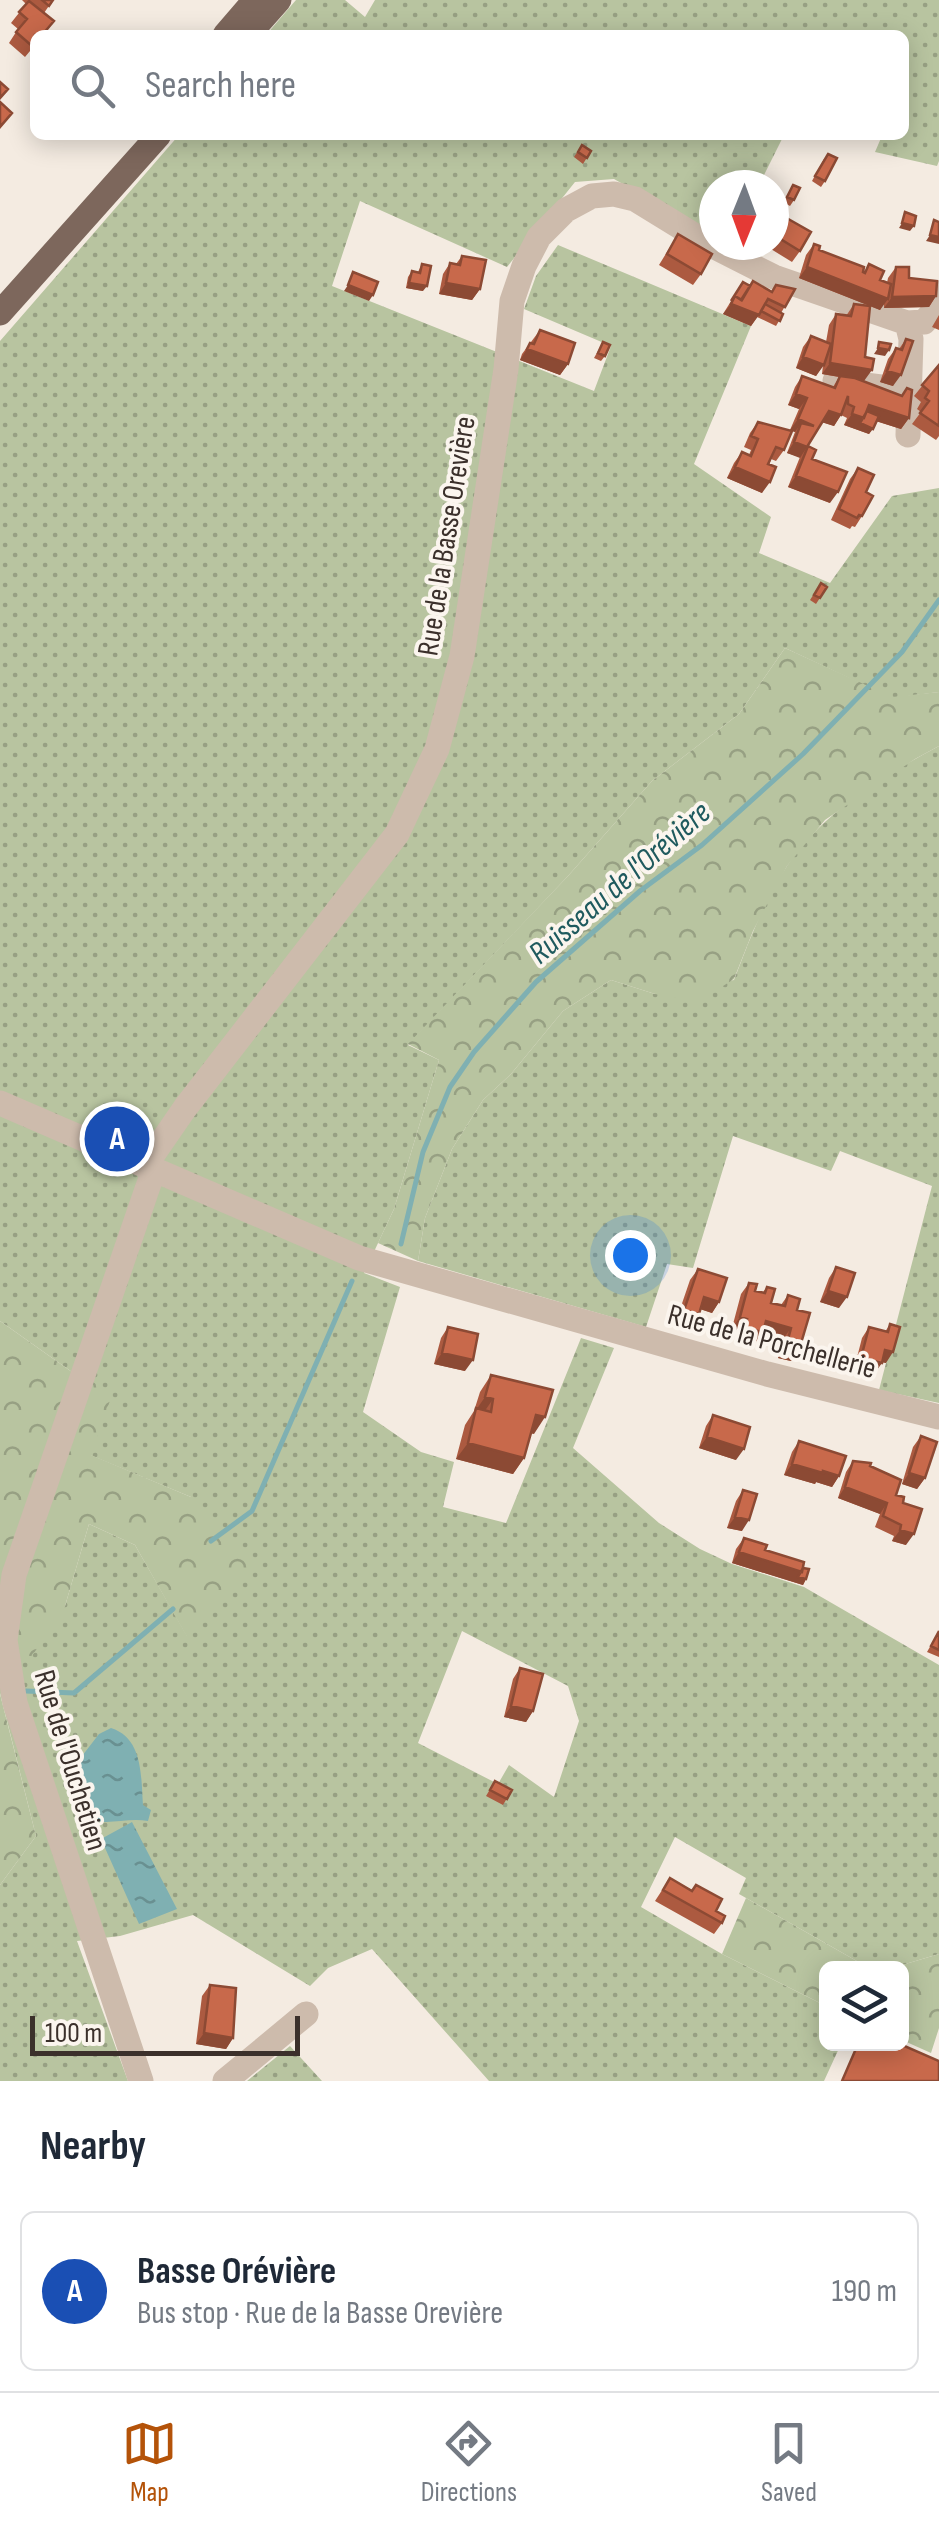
<!DOCTYPE html>
<meta charset="utf-8">
<style>
:root{--surface:#fff;--page:#f6f6f7;--text:#1f2937;--muted:#747a83;--line:#e0e1e3;--accent:#b45309}
body{margin:0;font-family:"Sofia Sans Condensed",sans-serif;background:var(--page);color:var(--text)}
.controls{position:absolute;right:30px;bottom:30px;display:grid;overflow:hidden;border-radius:15px;box-shadow:0 5px 25px #0003}
.controls button{width:90px;height:90px;display:grid;place-items:center;padding:0;border:0;border-bottom:2px solid var(--line);background:var(--surface);color:var(--text);font:50px sans-serif}
.compass{position:absolute;left:699px;top:170px;width:90px;height:90px;border-radius:50%;background:var(--surface);box-shadow:0 5px 25px #0003;rotate:181deg}
.scale{position:absolute;left:30px;bottom:25px;width:270px;box-sizing:border-box;padding-left:10px;border:5px solid #3b302b;border-top:0;font-size:28px;line-height:35px;white-space:nowrap;color:#3b302b;-webkit-text-stroke:8px #fbf5ee;paint-order:stroke}
.you{position:absolute;left:630px;top:1255px;width:35px;height:35px;margin:-25px;border:8px solid #fff;border-radius:50%;background:#1a73e8;box-shadow:0 0 0 15px #1a73e833}
.badge{display:grid;place-items:center;width:65px;height:65px;border-radius:50%;background:var(--accent);color:#fff;font-size:32px;font-weight:700}
.pin{position:absolute;translate:-50% -50%;border:5px solid #fff;box-shadow:0 2px 10px #0006}
.list{margin:0;padding:0;list-style:none}
h2{display:flex;justify-content:space-between;align-items:center;height:130px;margin:0;padding:0 40px;font-size:42px}
h2 small{font-size:32px;font-weight:400;color:var(--muted)}
.list li{display:grid;grid-template-columns:65px 1fr auto;gap:30px;align-items:center;box-sizing:border-box;height:160px;margin:0 20px 20px;padding:0 20px;border:2px solid var(--line);border-radius:15px}
.list b{display:block;font-size:38px;white-space:nowrap}
.list p{margin:0;font-size:32px;white-space:nowrap;color:var(--muted)}
.list em{font-size:32px;font-style:normal;color:var(--muted)}
.icon{flex:none;width:55px;height:55px;fill:none;stroke:currentColor;stroke-width:2;stroke-linecap:round;stroke-linejoin:round}
.map{position:relative;flex:none;width:939px;height:2081px;overflow:hidden}
.search{position:absolute;background:var(--surface);box-shadow:0 5px 25px #0003;left:30px;right:30px;top:30px;height:110px;display:flex;align-items:center;gap:25px;box-sizing:border-box;padding:0 35px;border-radius:15px;color:var(--muted);font-size:38px}
.sheet{height:310px;background:var(--surface)}
nav{display:flex;justify-content:space-around;align-items:center;box-sizing:border-box;height:140px;border-top:2px solid var(--line);background:var(--surface);font-size:28px;color:var(--muted)}
nav a{display:grid;justify-items:center;gap:5px}
nav .on{color:var(--accent)}
.map>svg:first-child{display:block}
.grass{fill:url(#grass-dots);fill-rule:evenodd}
.forest{fill:url(#forest-crowns)}
.water{fill:url(#water-ripples)}
.lines{fill:none;stroke-linecap:round;stroke-linejoin:round}
.stream{stroke:#7fb0b2;stroke-width:5}
.minor{stroke:#cdbbac;stroke-width:25}
.major{stroke:#7d675c;stroke-width:25}
.wall{fill:#ac5a40}
.shaded-wall{fill:#8c4a34}
.building{fill:#c8694b;stroke:#8c4a34;stroke-width:2.5}
.labels{text-anchor:middle;stroke-width:8;stroke-linejoin:round;paint-order:stroke}
.street-label{font-size:30px;fill:#3b302b;stroke:#fbf5ee}
.water-label{font-size:32px;font-style:italic;fill:#1f5a5e;stroke:#fbf5ee}
</style>
<div class="map">
<svg width="939" height="2081" viewBox="0 0 939 2081">
<defs>
<pattern id="grass-dots" width="8" height="8" patternUnits="userSpaceOnUse" patternTransform="scale(2.5)"><rect width="8" height="8" fill="#b8c4a0"/><path d="M2 2h.1M6 6h.1" fill="none" stroke="#97a083" stroke-width="1.8" stroke-linecap="round"/></pattern>
<pattern id="forest-crowns" width="20" height="18" patternUnits="userSpaceOnUse" patternTransform="scale(2.5)"><rect width="20" height="18" fill="#b8c4a0"/><path d="M2 6a3 3 0 1 1 6 0M12 15a3 3 0 1 1 6 0" fill="none" stroke="#97a083"/></pattern>
<pattern id="water-ripples" width="26" height="14" patternUnits="userSpaceOnUse" patternTransform="scale(2.5)"><rect width="26" height="14" fill="#7fb0b2"/><path d="M2 4q2-2 4 0t4 0M15 11q2-2 4 0t4 0" fill="none" stroke="#699091"/></pattern>
</defs>
<rect width="100%" height="100%" fill="#f4ebe1"/>
<!-- grass -->
<path class="grass" d="M296 0H345L365 17 375 0H939V161L937 166 875 152 881 138 872 135H904V35H266Z
M179 135H784L759 185H714V236L614 179 575 182 507 267 360 201 332 286 594 391 611 346 524 309 536 276 558 245 751 326 694 464 771 517 759 553 830 583 892 496 939 488V692L892 698 785 648 739 714 652 781 568 876 408 1045 439 1060 394 1209 364 1273 400 1287 363 1412 421 1452 454 1462 443 1507 506 1523 581 1338 614 1348 573 1448 659 1523 700 1549 732 1564 804 1587 939 1665V1954L892 1968H869L739 1894 746 1878 675 1837 641 1907 722 1954 826 2006V2044H841L824 2081H489L372 1949 328 1968 310 1986 193 1915 120 1936 77 1941 128 2081H0V1885L36 1836 0 1693V1655L65 1606 89 1524 135 1545 187 1636 191 1497 90 1455 72 1372 0 1321V341ZM462 1631 568 1686 579 1721 554 1797 509 1765 498 1784 418 1743Z
M939 746V1403L879 1390 932 1186 840 1151 831 1171 733 1136 693 1268 667 1264 646 1327 418 1261 425 1218 452 1149 483 1100 511 1074 563 1011 611 980 655 994 734 980C749 941 764 901 787 866 821 814 884 775 939 746Z
M290 2046 322 2081H247Z"/>
<!-- forest -->
<path class="forest" d="M785 648 892 697 939 692V746L915 759 825 820 787 866 753 931 734 979 698 1002 655 994 611 980 563 1011 511 1074 483 1100 452 1149 425 1218 418 1261 378 1243 394 1209 439 1060 408 1044 568 876 652 781 739 714Z
M0 1321 72 1372 113 1392 91 1455 191 1497 253 1564 187 1637 135 1545 89 1524 65 1606 32 1656 0 1655Z
M0 1694 36 1836 0 1885Z
M746 1898 869 1968H826V2006L722 1954Z
M939 1954V2028L931 2053 902 2040V1968H892Z"/>
<!-- water -->
<path class="water" d="M111 1728C143 1738 141 1776 143 1805L151 1810 148 1821C126 1817 106 1827 86 1818L72 1769 99 1734Z
M132 1822 177 1909 139 1924 101 1839Z"/>
<g class="lines">
<!-- stream -->
<path class="stream" d="M401 1244 423 1152 450 1087 474 1052 536 982 640 891 702 845 803 754 902 652 939 600
M211 1541 252 1511 352 1281
M26 1691 74 1693 173 1609"/>
<!-- minor -->
<path class="minor" d="M907 323 911 339 908 435
M835 381 896 389 908 388
M0 1103 359 1258 767 1374 939 1417
M145 1166 185 1108 397 834 437 749 462 656 506 369 512 301 524 266 539 237 566 210 592 196 614 194 635 199 705 242 774 277 907 323 924 322 934 311 939 293
M141 2081 15 1703 5 1640 14 1575 154 1169
M225 2081 306 2014"/>
<!-- major -->
<path class="major" d="M225 35 255 0
M248 35 279 0
M0 313 159 135"/>
</g>
<!-- wall -->
<path class="wall" d="M22 0H53L44 13 54 21 44 35H35V45L25 57 9 43 18 29 11 23 26 4Z
M582 145 591 151 583 164 574 157Z
M824 159 825 181 821 187 812 181Z
M793 185 794 200 790 206 783 202Z
M783 216 800 251 792 262 766 246 774 245V230Z
M678 234 701 274 693 285 659 265Z
M814 244 819 250 864 273 869 264 880 280 887 283 888 278 896 267 936 296 929 307 884 308V303L880 310 799 278 806 255Z
M462 256 480 289 472 300 439 294 443 274 450 263 456 264Z
M422 264 423 291 406 288 408 277 412 271 418 272Z
M743 282 750 286 771 291 795 289 781 313 783 314 776 326 757 317 751 326 723 314Z
M854 304 865 357 864 381 909 418 901 429 876 421 869 434 844 425 847 418 841 415 834 426 822 422 808 446 830 503 788 487 800 457 787 453 795 432 790 430 799 409 788 405 795 387 802 376 833 387 839 377 822 374 823 365 816 376 796 368 803 347 811 336 826 342 829 325 836 314 846 316Z
M939 315V330L932 327Z
M540 330 568 364 560 375 520 360 522 354Z
M906 339 893 386 880 382 888 359 896 348 899 349Z
M603 342 605 356 601 361 594 358Z
M939 365V436L936 440 912 424 921 412 917 409 921 402 914 396Z
M758 422 784 450 776 461 771 459 762 493 727 478 734 463 742 452 749 455 751 450 744 447 750 433Z
M858 468 862 516 855 527 852 526 850 529 831 520 850 479Z
M821 583 827 587 816 604 810 600Z
M836 1267 839 1308 820 1302 829 1278Z
M698 1269 719 1302 712 1313 700 1309 691 1325 676 1321 690 1280Z
M749 1283 755 1291 763 1292 767 1287 771 1303 781 1305 788 1295 797 1310 799 1350 791 1361 778 1358 783 1339 762 1333 755 1343 737 1339 739 1330 732 1328 741 1294Z
M890 1324 886 1363 882 1362 874 1374 854 1369 862 1338 869 1327 885 1332Z
M448 1327 465 1371 434 1364 441 1338Z
M491 1375 534 1434 531 1433 524 1458 513 1474 456 1459 465 1425 474 1411 480 1392Z
M713 1415 736 1460 699 1448 706 1426Z
M921 1436 925 1478 917 1489 902 1484 913 1447Z
M799 1441 839 1476 832 1487 816 1482 815 1484 784 1475 792 1452Z
M853 1461 870 1466 903 1503 906 1545 892 1541 894 1536 875 1527 880 1514 838 1498 846 1472Z
M743 1490 742 1531 727 1528 736 1501Z
M744 1538 765 1550 803 1568 806 1579 803 1585 732 1563 736 1549Z
M939 1631V1657L927 1652Z
M520 1668 533 1711 526 1722 504 1717 513 1679Z
M495 1781 512 1790 503 1805 486 1796Z
M670 1878 692 1890 716 1911 722 1923 714 1934 655 1901Z
M210 1985 233 2038 226 2049 196 2044 202 1996Z"/>
<!-- shaded-wall -->
<path class="shaded-wall" d="M902 223 914 226 910 231 899 228Z
M930 235 939 237V244L926 241Z
M807 267 888 299 880 310 799 278Z
M409 283 427 286 423 291 406 288Z
M446 283 480 289 472 300 439 294Z
M348 285 373 295 369 301 344 291Z
M936 296 929 307 884 308 892 297Z
M731 304 759 315 751 326 723 314Z
M878 348 889 350 885 356 874 354Z
M527 349 568 364 560 375 520 360Z
M803 357 824 365 816 376 796 368Z
M830 363 872 370 864 381 822 374Z
M887 371 901 375 893 386 880 382Z
M796 394 807 398 799 409 788 405Z
M869 405 909 418 901 429 863 417Z
M829 411 841 415 834 426 821 422Z
M852 414 864 418 873 429 869 434 844 425Z
M798 419 814 426 801 423 795 432 790 430Z
M794 442 807 447 800 458 787 453Z
M735 467 770 482 762 493 727 478Z
M796 476 838 492 830 503 788 487Z
M828 1291 847 1297 839 1308 820 1302Z
M704 1297 719 1302 712 1313 697 1308Z
M684 1310 699 1314 691 1325 676 1321Z
M740 1317 747 1319 739 1330 732 1328Z
M766 1321 791 1328 783 1339 762 1333 755 1343 737 1339 744 1328Z
M786 1347 799 1350 791 1361 778 1358Z
M885 1350 893 1352 886 1363 877 1361Z
M442 1353 473 1360 465 1371 434 1364Z
M861 1358 882 1363 874 1374 854 1369Z
M485 1397 493 1399 482 1415 474 1413Z
M536 1415 545 1417 534 1434 524 1431Z
M707 1437 744 1449 736 1460 699 1448Z
M468 1443 524 1458 513 1474 456 1459Z
M792 1464 823 1471 839 1476 832 1487 816 1482 815 1484 784 1475Z
M909 1473 925 1478 917 1489 902 1484Z
M845 1487 887 1503 880 1514 838 1498Z
M735 1517 749 1520 742 1531 727 1528Z
M900 1530 914 1534 906 1545 892 1541Z
M739 1552 802 1572 806 1579 803 1585 732 1563Z
M511 1706 533 1711 526 1722 504 1717Z
M204 2033 233 2038 226 2049 196 2044Z"/>
<!-- building -->
<path class="building" d="M42 0H53L49 6Z
M29 1 54 21 42 35H35V43L32 46 16 32 27 19 19 12Z
M0 82 8 89 0 98Z
M0 102 12 113 0 127Z
M582 145 591 151 587 158 578 152Z
M828 154 837 158 825 181 815 176Z
M793 185 800 188 794 200 787 197Z
M905 212 916 216 914 226 902 223Z
M783 216 811 232 800 251 774 235Z
M934 220 939 222V237L930 235Z
M678 234 712 254 701 274 667 254Z
M814 244 820 246 819 250 864 267 863 272 865 273 869 264 884 271 880 280 891 284 888 299 807 267Z
M462 256 486 260 480 289 446 283 450 263 460 265Z
M422 264 431 266 427 286 409 283 412 271 420 273Z
M896 267H909V278L937 281 936 296 892 297Z
M353 272 378 282 373 295 348 285Z
M753 281 772 292 776 285 795 289 785 307 768 299 759 315 731 304 735 296 742 300Z
M743 282 750 286 741 300 735 296 731 301Z
M765 304 783 314 780 321 761 311Z
M854 304 870 306 865 357 874 359 872 370 830 363 836 314 851 316Z
M540 330 575 343 568 364 527 349 530 343 534 344Z
M811 336 831 344 824 365 803 357Z
M906 339 913 341 901 375 887 371 896 348 902 350Z
M603 342 610 345 605 356 598 353Z
M879 342 891 344 889 350 878 348Z
M939 365V426L920 413 929 401 925 398 929 391 922 385Z
M802 376 835 388 840 376 855 378 902 396 907 388 912 390 909 418 869 405 864 418 852 414 854 407 848 404V396L841 415 829 411 807 447 794 442 801 423 814 426 798 419 807 398 796 394Z
M867 411 879 416 873 429 860 423Z
M758 422 792 431 784 450 776 447 768 464 776 467 770 482 735 467 742 452 751 456 758 439 751 436Z
M808 446 816 450 812 459 847 472 838 492 796 476Z
M858 468 874 475 866 492 873 496 862 516 859 515 857 518 839 509Z
M821 583 827 587 820 598 814 595Z
M836 1267 855 1273 847 1297 828 1291Z
M698 1269 727 1278 719 1302 704 1297 699 1314 684 1310Z
M749 1283 757 1284 755 1291 765 1293 767 1287 775 1289 771 1303 785 1306 788 1295 800 1299 797 1310 810 1313 799 1350 786 1347 791 1328 766 1321 763 1332 744 1328 747 1319 740 1317Z
M890 1324 900 1327 893 1352 885 1350 882 1363 861 1358 869 1327 888 1332Z
M448 1327 478 1334 473 1360 442 1353Z
M491 1375 553 1390 545 1417 536 1415 524 1458 468 1443 476 1408 491 1412 493 1399 485 1397Z
M713 1415 750 1427 744 1449 707 1437Z
M921 1436 937 1442 925 1478 909 1473Z
M799 1441 846 1456 839 1476 823 1471V1473L792 1464Z
M853 1461 871 1463 870 1466 901 1480 896 1495 904 1497 903 1503 922 1509 914 1534 900 1530 901 1525 883 1516 887 1503 845 1487Z
M743 1490 757 1494 749 1520 735 1517Z
M744 1538 767 1545 765 1550 804 1562 802 1572 739 1552Z
M803 1568 809 1569 806 1579 798 1577Z
M939 1631V1650L931 1646Z
M520 1668 543 1674 533 1711 511 1706Z
M495 1781 512 1790 507 1799 490 1790Z
M670 1878 692 1891 696 1885 722 1899 716 1911 725 1916 722 1923 663 1890Z
M210 1985 236 1988 233 2038 204 2033Z
M858 2044H900L939 2061V2081H842Z"/>
<g class="labels">
<!-- street labels -->
<g class="street-label">
<text transform="translate(446 536) rotate(-81)" y="10">Rue de la Basse Orevière</text>
<text transform="translate(772 1341) rotate(15)" y="10">Rue de la Porchellerie</text>
<text transform="translate(71 1760) rotate(73)" y="10">Rue de l'Ouchetien</text>
</g>
<!-- water labels -->
<g class="water-label">
<text transform="translate(619 882) rotate(-41)" y="11">Ruisseau de l'Orévière</text>
</g>
</g>
</svg>
<div class="controls">
<button><svg class="icon" aria-label="layers" viewBox="0 0 24 24"><path d="M12 4l9 5-9 5-9-5zM3 14l9 5 9-5"/></svg></button>
</div>
<svg class="compass" viewBox="-18 -18 36 36"><path d="M0-13l5 13h-10z" fill="#e53935"/><path d="M0 13l5-13h-10z" fill="#747a83"/></svg>
<div class="scale">100 m</div>
<div class="you"></div>
<div class="pin badge" style="left:117px;top:1139px;background:#1a4fb4">A</div>
<div class="search"><svg class="icon" aria-label="search" viewBox="0 0 24 24"><circle cx="10" cy="10" r="6"/><path d="M15 15l6 6"/></svg>Search here</div>
</div>
<section class="sheet">
<h2>Nearby<small></small></h2>
<ul class="list">
<li><span class="badge" style="background:#1a4fb4">A</span><div><b>Basse Orévière</b><p>Bus stop · Rue de la Basse Orevière</p></div><em>190 m</em></li>
</ul>
</section>
<nav>
<a class="on"><svg class="icon" aria-label="map" viewBox="0 0 24 24"><path d="M3 6l6-2 6 2 6-2v14l-6 2-6-2-6 2zM9 4v14M15 6v14"/></svg>Map</a>
<a><svg class="icon" aria-label="directions" viewBox="0 0 24 24"><path d="M12 3l9 9-9 9-9-9zM9 14v-3h6M13 9l2 2-2 2"/></svg>Directions</a>
<a><svg class="icon" aria-label="saved" viewBox="0 0 24 24"><path d="M7 4h10v16l-5-4-5 4z"/></svg>Saved</a>
</nav>
